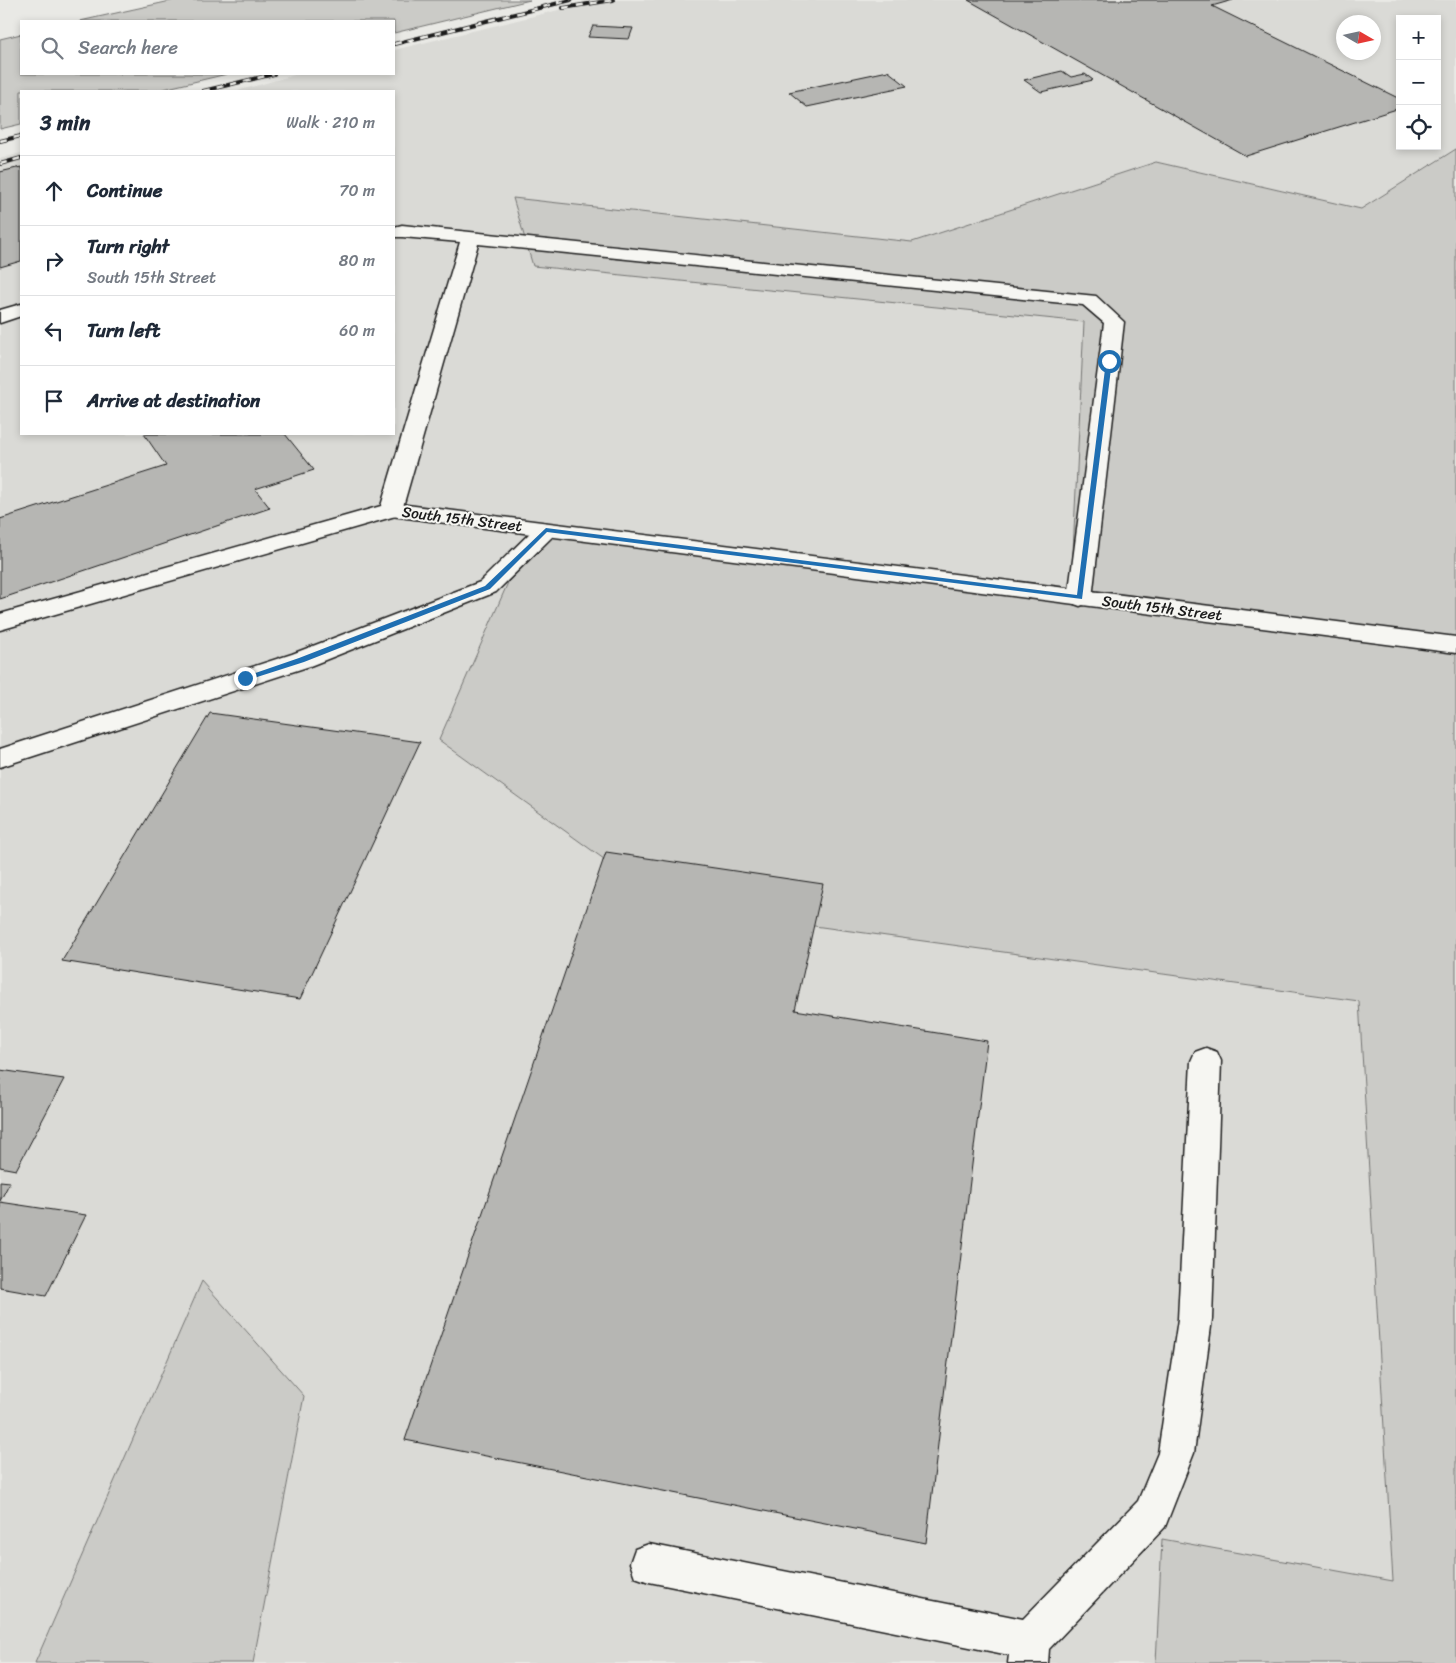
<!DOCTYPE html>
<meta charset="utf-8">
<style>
:root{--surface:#fff;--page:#f2f2f3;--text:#1f2937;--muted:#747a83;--line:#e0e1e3}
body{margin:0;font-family:Sriracha,sans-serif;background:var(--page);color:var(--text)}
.controls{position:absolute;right:15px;top:15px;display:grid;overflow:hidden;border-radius:0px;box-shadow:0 2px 8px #0003}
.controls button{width:45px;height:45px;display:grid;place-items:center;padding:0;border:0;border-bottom:1px solid var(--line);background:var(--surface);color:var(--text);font:25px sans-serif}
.compass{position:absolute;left:1336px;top:15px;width:45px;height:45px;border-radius:50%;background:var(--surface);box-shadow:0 2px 8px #0003;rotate:99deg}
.stop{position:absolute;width:15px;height:15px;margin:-11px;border:4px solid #1f6fb2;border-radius:50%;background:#fff}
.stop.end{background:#1f6fb2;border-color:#fff;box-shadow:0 1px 5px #0008}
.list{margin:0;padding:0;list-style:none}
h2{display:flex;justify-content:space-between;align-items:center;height:65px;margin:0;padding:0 20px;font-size:21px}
h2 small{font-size:16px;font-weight:400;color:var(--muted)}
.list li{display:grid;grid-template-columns:32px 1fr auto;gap:15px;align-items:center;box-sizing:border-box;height:70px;padding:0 20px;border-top:1px solid var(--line)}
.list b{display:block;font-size:19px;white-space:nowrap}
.list p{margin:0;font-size:16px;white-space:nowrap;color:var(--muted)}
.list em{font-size:16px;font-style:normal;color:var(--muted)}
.icon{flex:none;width:28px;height:28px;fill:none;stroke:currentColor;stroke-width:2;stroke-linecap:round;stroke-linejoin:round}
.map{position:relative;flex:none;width:1456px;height:1663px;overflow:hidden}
.search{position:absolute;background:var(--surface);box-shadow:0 2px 8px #0003;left:20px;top:20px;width:375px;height:55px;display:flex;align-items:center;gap:12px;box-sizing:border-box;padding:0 18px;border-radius:0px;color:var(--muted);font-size:19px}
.panel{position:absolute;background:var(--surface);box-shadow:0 2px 8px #0003;left:20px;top:90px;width:375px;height:345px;border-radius:0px}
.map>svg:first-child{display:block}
.built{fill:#dadad6;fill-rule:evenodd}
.green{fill:#cbcbc7;stroke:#747472}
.building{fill:#b6b6b3;stroke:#1c1c1c}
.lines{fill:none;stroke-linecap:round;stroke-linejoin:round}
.lane-casing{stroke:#1c1c1c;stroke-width:3}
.street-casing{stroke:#1c1c1c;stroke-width:3}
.lane{fill:#f6f6f2;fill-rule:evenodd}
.street{fill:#f6f6f2;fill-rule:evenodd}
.rail-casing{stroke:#1c1c1c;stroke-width:4}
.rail{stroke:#f6f6f2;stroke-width:2.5;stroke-dasharray:7;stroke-linecap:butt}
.route{fill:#1f6fb2}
.labels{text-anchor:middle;stroke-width:4;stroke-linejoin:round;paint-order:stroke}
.street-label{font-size:15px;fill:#1c1c1c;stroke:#f6f6f2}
</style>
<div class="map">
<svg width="1456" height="1663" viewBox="0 0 1456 1663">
<rect width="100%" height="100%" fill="#e9e9e5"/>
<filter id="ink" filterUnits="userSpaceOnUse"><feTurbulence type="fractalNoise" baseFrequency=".02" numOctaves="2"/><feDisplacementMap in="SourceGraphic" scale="10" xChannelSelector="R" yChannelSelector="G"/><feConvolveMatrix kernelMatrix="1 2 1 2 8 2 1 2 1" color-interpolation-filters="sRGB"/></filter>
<g filter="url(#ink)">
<!-- built -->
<path class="built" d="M600 0H1456V149L1361 209 1156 162 912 242 513 198 533 266 1084 322 1071 594 439 740 669 906 1359 1001 1393 1582 1162 1539 1156 1663H253L304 1396 202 1281 35 1663H0V159L21 153V434H394V91H237L298 74H394V50ZM1400 19H1437V146H1400ZM1344 22H1374V52H1344Z"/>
<!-- green -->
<path class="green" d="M175 0H530L394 33V21H80Z
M21 34V74H227L155 91H21V124L0 129V39Z
M1456 149V1663H1156L1162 1539 1393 1581 1359 1001 669 906 439 740 531 530 1071 594 1084 322 533 266 513 198 912 242 1156 162 1361 209Z
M202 1281 304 1396 253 1663H35Z"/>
<!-- building -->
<path class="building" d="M968 0H1233L1212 6 1400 99V108L1246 156Z
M593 26 633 28 629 39 588 37Z
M888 71 907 86 807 107 789 92Z
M1062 71 1071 77 1085 74 1093 80 1041 92 1024 80Z
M21 167V261L0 267V172Z
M144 434H285L314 470 255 489 270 508 0 599V519L166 466Z
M210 713 420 742 300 999 62 961Z
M606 852 823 884 795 1010 987 1041 926 1543 405 1440Z
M0 1070 64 1079 16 1170 0 1167Z
M0 1181 10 1182 0 1201Z
M0 1202 86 1215 46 1296 0 1288Z"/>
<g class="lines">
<!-- lane casing -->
<g class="lane-casing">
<path id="lane" d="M402 225 1096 296 1124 322 1092 598 1088 603 1080 606 1072 603 1068 598 1104 323 1083 305 478 244 402 510 399 515 0 630V614L381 506 460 242 402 237H394V227Z
M21 304V316L0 323V310Z
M546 523 554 525 557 530 554 535 496 592 310 666 0 767V749L292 654 480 582 538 525Z
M1206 1048 1217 1052 1221 1061 1212 1319 1194 1453 1165 1527 1049 1649 1048 1663H1008L1009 1655 649 1582 635 1577 630 1563 635 1549 649 1544 1023 1619 1138 1501 1158 1453 1178 1319 1191 1061 1195 1052Z"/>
</g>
<!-- street casing -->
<g class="street-casing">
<path id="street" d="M391 503 1456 637V653L383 515 380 510 383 505Z"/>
</g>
<!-- lane -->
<use href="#lane" class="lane"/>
<!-- street -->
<use href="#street" class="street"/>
<!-- rail casing -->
<g class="rail-casing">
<path id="rail" d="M563 8 613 0
M394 44 571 0
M203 91 274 74
M0 141 21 136
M0 164 21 158"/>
</g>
<!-- rail -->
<use href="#rail" class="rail"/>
</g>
</g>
<!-- route -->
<path class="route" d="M1109 359 1112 361 1082 599 547 532 490 589 304 662 245 681 241 678 299 658 485 586 546 528 1077 595 1106 361Z"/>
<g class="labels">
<!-- street labels -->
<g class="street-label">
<text transform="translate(462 519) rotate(7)" y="5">South 15th Street</text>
<text transform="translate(1162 608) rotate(7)" y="5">South 15th Street</text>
</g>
</g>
</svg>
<div class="controls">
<button>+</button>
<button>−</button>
<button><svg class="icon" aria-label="locate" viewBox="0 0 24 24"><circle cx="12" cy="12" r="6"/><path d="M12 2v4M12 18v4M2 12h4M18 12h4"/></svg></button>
</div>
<svg class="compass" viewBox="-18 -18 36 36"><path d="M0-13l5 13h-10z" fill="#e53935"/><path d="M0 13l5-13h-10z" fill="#747a83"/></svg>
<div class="stop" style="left:1109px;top:361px"></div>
<div class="stop end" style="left:245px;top:678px"></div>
<div class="search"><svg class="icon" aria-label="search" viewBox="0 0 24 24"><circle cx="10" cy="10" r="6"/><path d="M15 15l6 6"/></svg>Search here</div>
<section class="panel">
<h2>3 min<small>Walk · 210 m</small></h2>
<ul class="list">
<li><svg class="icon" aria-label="ahead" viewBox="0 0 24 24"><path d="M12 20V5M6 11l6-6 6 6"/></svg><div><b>Continue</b></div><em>70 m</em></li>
<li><svg class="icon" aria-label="right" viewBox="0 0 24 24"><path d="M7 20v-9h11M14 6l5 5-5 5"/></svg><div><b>Turn right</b><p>South 15th Street</p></div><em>80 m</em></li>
<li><svg class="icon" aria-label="left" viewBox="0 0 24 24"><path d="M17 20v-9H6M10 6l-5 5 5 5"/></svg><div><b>Turn left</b></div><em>60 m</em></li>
<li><svg class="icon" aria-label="arrive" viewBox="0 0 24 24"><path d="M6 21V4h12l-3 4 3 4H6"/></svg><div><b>Arrive at destination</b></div></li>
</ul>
</section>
</div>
